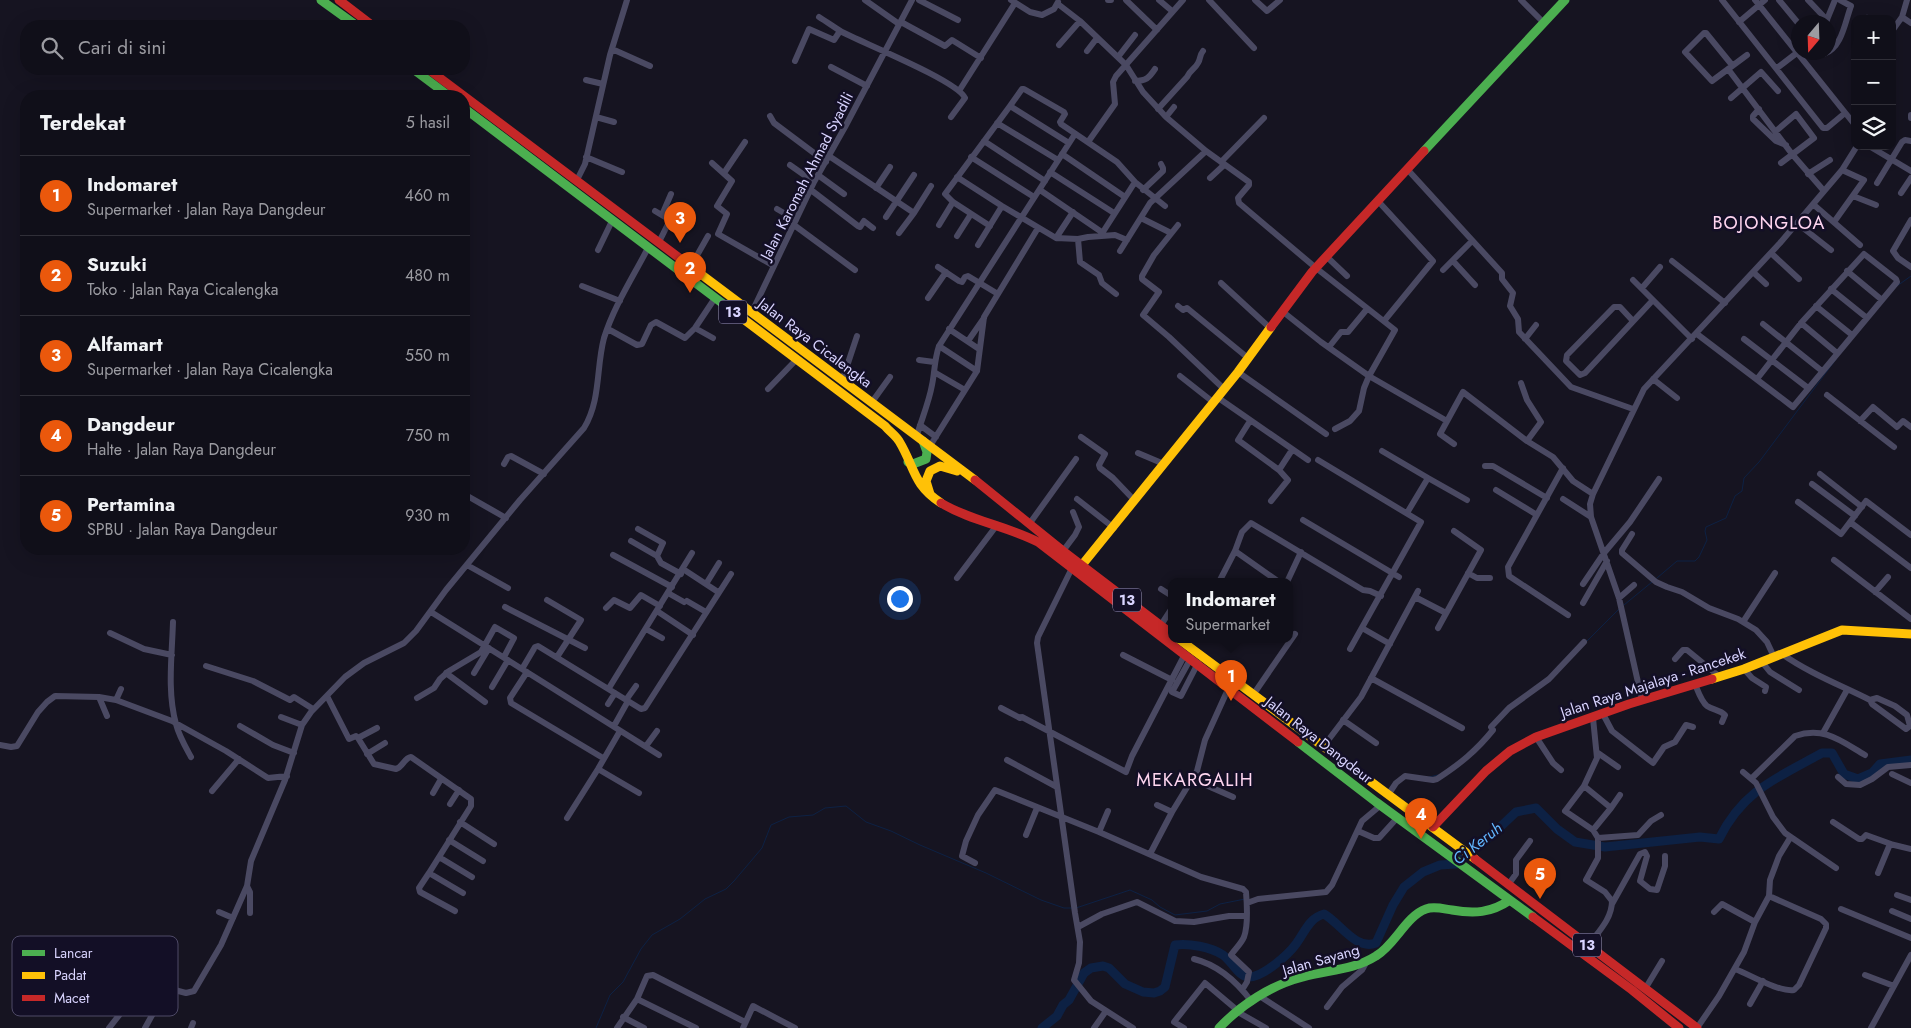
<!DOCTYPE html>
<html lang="id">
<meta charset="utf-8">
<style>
:root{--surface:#100f19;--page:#191822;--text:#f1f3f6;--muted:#9c9ca2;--line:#302f38;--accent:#ea580c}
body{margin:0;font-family:Jost,sans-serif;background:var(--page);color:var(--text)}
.controls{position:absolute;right:15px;top:15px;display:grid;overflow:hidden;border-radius:10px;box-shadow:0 5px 20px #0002}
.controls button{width:45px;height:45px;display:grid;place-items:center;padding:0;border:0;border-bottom:1px solid var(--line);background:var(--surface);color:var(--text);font:25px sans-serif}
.compass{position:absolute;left:1791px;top:15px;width:45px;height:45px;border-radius:50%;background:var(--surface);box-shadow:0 5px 20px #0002;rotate:199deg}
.you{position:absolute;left:899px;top:598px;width:18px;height:18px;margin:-12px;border:4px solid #fff;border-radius:50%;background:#1a73e8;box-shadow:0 0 0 8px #1a73e833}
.badge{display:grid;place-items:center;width:32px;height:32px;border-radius:50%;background:var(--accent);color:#fff;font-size:16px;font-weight:700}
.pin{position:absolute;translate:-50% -41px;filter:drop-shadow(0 1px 2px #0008)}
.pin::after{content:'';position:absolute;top:26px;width:18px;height:15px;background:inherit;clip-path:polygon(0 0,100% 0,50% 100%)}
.popup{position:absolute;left:1168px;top:578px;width:125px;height:65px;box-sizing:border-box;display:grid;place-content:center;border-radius:10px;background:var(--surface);filter:drop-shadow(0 1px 4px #0005);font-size:16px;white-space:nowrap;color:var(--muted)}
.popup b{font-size:19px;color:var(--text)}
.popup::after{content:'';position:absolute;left:50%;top:100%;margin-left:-10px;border:10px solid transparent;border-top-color:var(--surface)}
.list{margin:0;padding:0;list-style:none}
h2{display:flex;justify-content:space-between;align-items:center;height:65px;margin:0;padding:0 20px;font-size:21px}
h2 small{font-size:16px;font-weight:400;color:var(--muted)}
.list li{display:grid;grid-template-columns:32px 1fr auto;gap:15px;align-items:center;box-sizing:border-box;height:80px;padding:0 20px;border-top:1px solid var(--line)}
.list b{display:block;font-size:19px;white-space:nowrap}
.list p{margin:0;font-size:16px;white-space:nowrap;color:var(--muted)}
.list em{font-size:16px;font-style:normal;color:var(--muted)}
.icon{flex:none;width:28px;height:28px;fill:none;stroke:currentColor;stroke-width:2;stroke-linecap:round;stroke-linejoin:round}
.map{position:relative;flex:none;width:1911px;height:1028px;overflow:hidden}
.search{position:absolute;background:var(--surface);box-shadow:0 5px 20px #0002;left:20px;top:20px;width:450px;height:55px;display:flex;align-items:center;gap:12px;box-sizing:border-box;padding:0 18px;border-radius:20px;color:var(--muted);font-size:19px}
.panel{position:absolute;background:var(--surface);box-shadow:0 5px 20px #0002;left:20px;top:90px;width:450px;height:465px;border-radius:20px}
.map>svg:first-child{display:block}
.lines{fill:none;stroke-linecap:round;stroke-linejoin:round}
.stream{stroke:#0d2144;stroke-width:1}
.river{stroke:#0d2144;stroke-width:9}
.street{stroke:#4a4962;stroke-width:6}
.fast{stroke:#4caf50;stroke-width:9}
.slow{stroke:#ffc107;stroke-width:9}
.jam{stroke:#c62828;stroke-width:9}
.labels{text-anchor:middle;stroke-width:5;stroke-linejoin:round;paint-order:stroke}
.shield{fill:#130f26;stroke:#9e99be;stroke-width:1}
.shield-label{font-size:14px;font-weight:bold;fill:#d9d4ff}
.street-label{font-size:15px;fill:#d9d4ff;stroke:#130f26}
.water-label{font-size:16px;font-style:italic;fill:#62b6ff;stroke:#130f26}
.quarter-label{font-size:18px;letter-spacing:1px;fill:#ffd6f0;stroke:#130f26}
.key{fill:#130f26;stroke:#4e4a67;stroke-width:1}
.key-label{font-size:14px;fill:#d9d4ff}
</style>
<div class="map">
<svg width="1911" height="1028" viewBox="0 0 1911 1028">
<rect width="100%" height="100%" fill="#161421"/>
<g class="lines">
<!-- stream -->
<path class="stream" d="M1897 286 1911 276
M1657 578 1677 561H1695L1699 557 1707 540 1705 531 1706 527 1726 518 1735 496 1742 491 1744 478 1759 462 1837 358
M1624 605 1652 582
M1587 641 1619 609
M1429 777 1438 775
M1076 908 1130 890 1152 900 1160 907 1175 915 1207 911 1220 904 1245 899
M596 1028 610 995 623 982 641 949 652 935 680 919 705 899 726 889 734 881 762 848 771 825 789 817 813 815 825 808 846 806 866 822 891 831 920 845 986 873 1041 900 1064 908H1072"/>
<!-- river -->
<path class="river" d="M1042 1028 1057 1016 1063 1005 1069 1000 1084 973 1091 968 1103 966 1109 968 1125 984 1143 992 1154 993 1160 991 1165 987 1175 945C1189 943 1211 947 1223 955 1232 961 1238 977 1249 977 1263 977 1288 955 1296 944 1305 932 1309 918 1324 914 1340 923 1356 951 1376 943L1393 905 1404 887 1423 872 1440 865 1456 864 1496 831 1516 812 1536 808 1557 829 1575 842 1605 847 1700 837 1719 839C1743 790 1777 778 1822 753H1832L1844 774 1858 779 1872 773 1880 764 1911 760"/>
<!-- street -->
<path class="street" d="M865 0 899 24
M919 0 958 20
M1011 0 1030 12 1042 15 1054 9 1058 2
M1108 0H1111
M1126 0 1157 30
M1159 0 1172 11
M1209 0 1254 48
M1255 0 1267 11 1280 0
M1521 0 1544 23
M1722 0 1823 128H1827L1845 113
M1755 0 1855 125
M1779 0 1798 23
M1808 0 1827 20
M1058 4 1080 21 1126 65 1143 92 1166 117 1206 151 1249 182V185L1238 198 1239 203 1316 268 1395 330 1369 376 1364 388 1359 411 1350 421 1335 429
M819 17C827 22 834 27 842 32 863 43 958 81 965 98L951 117
M1902 17 1911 23
M1867 18 1868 19
M901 22 945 46 952 40 981 58
M1739 22 1765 0
M1826 22 1835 0
M1892 31 1902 17 1907 0
M1059 45 1080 21
M612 49 650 66
M1087 51 1097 38
M1822 52 1824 54C1842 48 1845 22 1851 6L1840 0
M1118 57 1135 35
M795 61 809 29 834 40 840 31
M1732 65 1706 33H1704L1685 52 1712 81 1747 55
M831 67 867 86
M1777 68 1798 52
M1728 69 1792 154 1824 191
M586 80 603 84
M1135 81C1146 81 1149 78 1155 69
M959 91 1015 3
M1731 98 1761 72 1778 91
M1010 106 1022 89H1024L1064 112 1065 114 1060 122 1061 124 1117 162 1135 182 1165 206
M1158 109 1187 77C1190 70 1195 69 1198 63 1201 58 1199 56 1203 51
M1759 109 1753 116V119L1776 141 1786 145
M1911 115V118
M770 116 774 123 826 162
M596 117 614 122
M1166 117 1174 107
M997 123 1058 160
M1776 131 1796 114 1814 138 1781 163
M984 141 1045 181
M1088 142 1115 104 1113 82 1116 76 1183 0
M1869 146 1911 171
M1062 154 1125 197
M829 156 914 213 931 186
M586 157 622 172
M971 157 1034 197
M1221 162 1264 118
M712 163 732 181 717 206 727 214 718 234 774 266
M790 165 814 182
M1408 170 1502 273V279L1513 293 1510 306 1518 319 1519 332 1571 387 1633 409
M1050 172 1114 213
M724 173 745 142
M1808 174 1830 160
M818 175 844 194
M957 177 1002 206 1056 238 1078 239 1088 237 1115 235 1127 240
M1210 178 1224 165
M577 180 585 164 610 55 627 0
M1877 183 1902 142 1905 140 1911 141
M876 188 890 167
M811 190 858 226 860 227 864 221 873 228
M1040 190 1103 233
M1143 190 1163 171V168L1161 164
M1901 193 1911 178
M1853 196 1876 205
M1378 201 1433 261 1384 321
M1814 205 1860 245
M777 209 796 220
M655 211 670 220 659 242
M662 215 671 194
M886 217 914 175
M1141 218 1171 233
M1911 220 1893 251 1898 258 1911 267
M1834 222 1864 180 1842 170
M1798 224 1831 250
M794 225 855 270
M939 225 953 202
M1178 225 1154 255 1142 276V279L1159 292 1143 315 1169 337 1224 389
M990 226 953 202 945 194 1010 106 1069 143
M899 233 914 213
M1101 235 1135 182
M957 236 971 214
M1056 238 1073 212
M1078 239 1080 262 1099 275 1102 283 1116 294
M978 245 1002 206
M598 250 612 221
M1120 251 1150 203 1206 151
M1771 253 1799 279
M1326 256 1347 276
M1453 261 1475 285
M1672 261 1725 303
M691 266 708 236
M938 267 959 281 962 282 965 277 968 276 998 294
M1443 270 1472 241
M1847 271 1882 300
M1753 272 1766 284
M1633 280 1653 300
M1221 283 1270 328
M582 286 620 301
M1642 288 1660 267
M1831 289 1867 318
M928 298 946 272
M1178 306 1183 310 1187 308 1248 358
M1816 306 1852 335
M1282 311 1321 342 1369 376 1447 421
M752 312 814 182 845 127 912 0
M1633 321 1620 307H1614L1567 355 1566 361 1580 375 1585 373 1653 300 1692 339
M1801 323 1837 353
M1763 324 1822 371
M695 328 713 338
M608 329 637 345 642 344 651 325 656 322 685 338 695 328 715 298
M949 329 979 349
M1697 334 1793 407 1897 282 1896 279 1864 254 1801 323 1757 379
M1525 339 1536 325
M1744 339 1808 388
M968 341 984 318
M939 346 977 371
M1329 347 1341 332H1348L1367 309
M919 360 934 362
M934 372 965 390
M1238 372 1326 434
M1180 376 1213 402
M1653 379 1677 398
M842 381 857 336
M768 389 796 360
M1827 395 1894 447
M1217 397 1308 460
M872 402 890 377
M1250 421 1238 440 1279 470 1288 480 1271 501
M1860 421 1873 407 1897 427 1903 421 1911 427
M920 425 936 437
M917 435C922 418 929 402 932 385 935 371 934 361 939 346L1075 134
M1081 437 1105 454 1099 465 1100 468 1113 478 1135 501
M1527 441 1553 457 1573 481 1593 494
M1454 444 1440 434 1463 392 1527 441 1541 422 1527 400 1521 383
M930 446 977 371 984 317 1038 228
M1382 451 1428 478
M1138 453 1164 464
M1318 460 1421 522 1350 649
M504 464 508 457 511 456 544 474
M1485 466H1493L1547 498
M1563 468 1508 567 1509 576 1568 615
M1279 470 1292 450
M1820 474 1862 507
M1812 484 1855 516
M1496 490 1537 515
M464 494 506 518
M1077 499 1114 528
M1563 499 1591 517
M1798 502 1841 534 1866 501 1911 535
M1407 513 1428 478 1467 500
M1303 520 1399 577
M1850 522 1911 568
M1030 523 1076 459
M638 529 663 543 657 556 661 563 681 574
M1632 534 1622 550V553L1656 582 1667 587 1682 592 1709 608 1738 619 1756 630 1767 642 1774 657
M631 541 657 556
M1063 551 1075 535 1079 527 1073 512
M1235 551 1279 582
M613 555 672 587
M1834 560 1911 619
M467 565 508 588
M1072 568 1038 637 1037 643 1075 913 1080 942 1079 963 1074 980 1091 1001 1133 1028
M683 569 718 592
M1468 573 1477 578H1490
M957 578 997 525
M1219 582 1235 551 1242 532 1251 523 1363 590 1370 591 1381 596
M1287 582 1301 552
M706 584 719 563
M1583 584 1604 553 1630 522 1659 479
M1161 589 1172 596
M1875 592 1888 577
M668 593 684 602
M1415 597 1446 613
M1619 598 1634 585
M547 600 581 620 557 657
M687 601 706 612
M1583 603 1607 561
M505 607 585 648
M606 608 614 600 630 608 641 595 660 606
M657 611 693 635
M431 612 659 755
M173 622C172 655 167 692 176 724 179 736 185 746 191 757
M1743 622 1775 573
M1161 625 1172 608
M1362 628 1390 644
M1438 628 1481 550 1454 531
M646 629 662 638
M110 633 144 649 172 655
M1782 654C1809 673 1840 685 1870 700L1877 698 1895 706 1907 715 1910 726 1906 729 1872 704 1870 700
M1123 655 1172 680
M1191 658 1172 692 1181 696 1198 663
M1675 659 1683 650H1687L1720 677
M1762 662 1770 672 1799 690
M206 666 253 681 290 700 294 697 313 709
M522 669 535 647 538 646 641 709 645 708 731 574
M1744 669 1752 678 1766 687 1765 691
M527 672 510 698 511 703 603 758
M446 673 485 702
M474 673 489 648
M1371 678 1462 728
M1695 684C1698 691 1701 701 1707 706 1713 710 1720 710 1725 715L1722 722
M492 687 508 660
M609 688 692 553
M1253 695 1295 634
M327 696 349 739 356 736 358 738 374 764 396 769C403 767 404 758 411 757L471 799V806L429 873 463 893
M99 697 107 716
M417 698 434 688 440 679 449 671 481 652 495 627 514 638 504 657
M116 700 121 689
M626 700 636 686
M1642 700 1619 598 1591 517 1590 504 1593 494 1644 389 1780 243 1842 170 1857 146
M608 704 615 693
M1001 708 1020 718 1022 717 1126 772 1132 756 1185 654
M1603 714 1612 731 1653 763 1664 747 1675 742 1686 725 1693 727
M281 717 302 725
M1343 720 1376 743
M240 726 273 745 294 753
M614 726 628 701
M1823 733 1847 690
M1536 737 1553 763 1561 770
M358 738 377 728
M0 745 11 747 17 746 38 712 47 702 55 696 99 697 116 700 172 721 226 751 268 778 287 776
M646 746 657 731
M1323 747 1361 697 1418 591
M1598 753 1618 767
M367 754 385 743
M1007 760 1057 787
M598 769 639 793
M1743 772 1756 783 1773 817 1785 833 1836 868
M1892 774 1911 783
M1838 777 1846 784 1860 785 1872 779 1888 767 1911 765
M1752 778 1795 736C1824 726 1841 741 1865 755
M1192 779 1233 797
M1584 786 1611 808 1593 830
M212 791 239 759
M433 793 441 779
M1388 795 1396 783 1405 776 1433 780 1437 779C1460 764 1476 751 1493 730L1491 727 1509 708 1549 679 1584 642
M450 804 459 790
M1157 805 1172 812
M1611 808 1620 795
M567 818 598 769 620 731
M460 822 494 844
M1833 822 1859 839H1862L1866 835 1891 844
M1358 831 1374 838H1379L1398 817
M1099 832 1108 811
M1026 835 1037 808
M1598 838 1638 835 1651 821 1661 815
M449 840 483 861
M1150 854 1172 812 1197 771 1205 740 1229 687
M439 857 472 877
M975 863 962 856 966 841 978 815 995 790 1099 832 1201 877 1243 889 1246 892C1247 904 1248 926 1244 937 1241 944 1235 949 1231 955L1249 972 1247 982 1242 990
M429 873 419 888 420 892 455 911
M1878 873 1890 844 1911 849
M1508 885 1516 874V860L1530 841
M247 886 250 892V913
M1897 895 1911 900
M1247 903 1258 899 1326 892 1332 885 1362 821 1381 805
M1612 904 1640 854 1645 852 1647 856 1640 881 1650 889 1657 890 1665 866V856
M1841 909 1911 938
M1892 911 1911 919
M219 912 233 918
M1714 912 1722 904 1755 922
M1078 927 1102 914 1137 902 1175 921 1194 922 1229 916H1246
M1588 946C1598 932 1612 919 1612 901L1605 892 1586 880 1598 858V838L1593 830 1565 811 1584 786 1597 758 1593 718
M1194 959C1219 965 1237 982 1252 1002
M1735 969C1751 975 1778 992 1794 990L1799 985 1826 928V924L1821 919 1769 896
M138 972 139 979
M1865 975 1894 986
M1645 989 1662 961
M1261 997 1309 1028
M637 999 696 1028
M1750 1004 1763 981
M1327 1007 1342 987 1362 970 1367 961
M1236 1011 1266 1028
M623 1017 644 1028
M109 1028 124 1009 129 989 139 979H150L167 988
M145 1028 167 988 186 993 194 991 221 945 247 886 251 861 285 780 302 725 311 712 345 677 364 663 404 643 416 631 446 590 520 500 584 428C601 400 596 368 604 338 614 306 633 277 648 248
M191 1028 193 1023
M617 1028 637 999 647 976 653 975 745 1022
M743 1028 753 1006 795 1028
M1094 1028 1106 1011
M1184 1028 1174 1022 1205 983 1237 1010
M1697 1028 1719 996 1744 952 1755 922 1769 896 1770 880 1779 856 1790 838
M1871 1028 1911 955"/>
<!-- fast -->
<path class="fast" d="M321 0 357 26
M413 69 449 96
M464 108 726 306
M1424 151 1565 0
M908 462 913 464 926 459 927 452 923 441
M1298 742 1376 802 1533 917
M1219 1028C1241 1005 1271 985 1303 977 1328 970 1354 970 1376 956 1395 945 1406 916 1426 909 1434 906 1444 909 1452 910 1474 914 1491 913 1510 900"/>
<!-- slow -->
<path class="slow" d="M694 269 975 480
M726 306 885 426C889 431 895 435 899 441 915 467 912 484 941 503
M930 494 926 481 930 471 940 466 957 471
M1082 565 1238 372 1271 327
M1180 640 1475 859
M1712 679 1744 669 1842 630 1911 634"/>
<!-- jam -->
<path class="jam" d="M339 0 373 26
M428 69 694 269
M1271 327 1312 272 1424 151
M975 480 1063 551 1172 634
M941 503C971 521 1007 526 1038 542L1298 742
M1433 827 1486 771 1510 751 1536 737 1629 704 1712 679
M1475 859 1697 1028
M1533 917 1632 990 1679 1028"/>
</g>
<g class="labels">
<!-- shield labels -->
<g class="shield">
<rect x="719" y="300.5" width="28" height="23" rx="4"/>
<rect x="1113" y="588.5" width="28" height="23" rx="4"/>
<rect x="1573" y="933.5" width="28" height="23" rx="4"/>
</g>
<g class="shield-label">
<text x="733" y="317">13</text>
<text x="1127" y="605">13</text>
<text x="1587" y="950">13</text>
</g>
<!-- street labels -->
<g class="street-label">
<text transform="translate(807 176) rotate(-63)" y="5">Jalan Karomah Ahmad Syadili</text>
<text transform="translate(815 343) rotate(37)" y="5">Jalan Raya Cicalengka</text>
<text transform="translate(1653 683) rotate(-18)" y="5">Jalan Raya Majalaya - Rancekek</text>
<text transform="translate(1319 740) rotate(38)" y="5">Jalan Raya Dangdeur</text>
<text transform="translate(1321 960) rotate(-16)" y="5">Jalan Sayang</text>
</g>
<!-- water labels -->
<g class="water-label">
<text transform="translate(1477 843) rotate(-38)" y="6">Ci Keruh</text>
</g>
<!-- quarter labels -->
<g class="quarter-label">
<text x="1769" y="229">BOJONGLOA</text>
<text x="1195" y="786">MEKARGALIH</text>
</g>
</g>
<!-- legend -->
<rect x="12" y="936" width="166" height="80" rx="8" class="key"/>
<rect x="22" y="950" width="23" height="6" fill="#4caf50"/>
<rect x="22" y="972" width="23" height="7" fill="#ffc107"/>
<rect x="22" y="995" width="23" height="6" fill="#c62828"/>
<g class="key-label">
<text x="54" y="958">Lancar</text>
<text x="54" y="980">Padat</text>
<text x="54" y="1003">Macet</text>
</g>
</svg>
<div class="controls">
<button>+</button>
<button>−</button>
<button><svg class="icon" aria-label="layers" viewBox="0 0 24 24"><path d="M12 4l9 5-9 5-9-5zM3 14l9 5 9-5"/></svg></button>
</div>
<svg class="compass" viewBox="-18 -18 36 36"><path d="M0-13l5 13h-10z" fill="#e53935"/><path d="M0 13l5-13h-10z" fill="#9c9ca2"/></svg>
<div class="you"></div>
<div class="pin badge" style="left:1231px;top:701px">1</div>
<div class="popup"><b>Indomaret</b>Supermarket</div>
<div class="pin badge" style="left:690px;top:293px">2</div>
<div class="pin badge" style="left:680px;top:243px">3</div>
<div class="pin badge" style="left:1421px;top:839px">4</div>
<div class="pin badge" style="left:1540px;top:899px">5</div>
<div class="search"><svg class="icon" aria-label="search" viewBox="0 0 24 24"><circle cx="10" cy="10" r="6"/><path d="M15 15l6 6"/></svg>Cari di sini</div>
<section class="panel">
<h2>Terdekat<small>5 hasil</small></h2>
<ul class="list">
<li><span class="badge">1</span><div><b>Indomaret</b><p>Supermarket · Jalan Raya Dangdeur</p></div><em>460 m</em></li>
<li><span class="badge">2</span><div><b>Suzuki</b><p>Toko · Jalan Raya Cicalengka</p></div><em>480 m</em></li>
<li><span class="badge">3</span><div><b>Alfamart</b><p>Supermarket · Jalan Raya Cicalengka</p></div><em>550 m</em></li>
<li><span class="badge">4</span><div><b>Dangdeur</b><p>Halte · Jalan Raya Dangdeur</p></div><em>750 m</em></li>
<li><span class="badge">5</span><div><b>Pertamina</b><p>SPBU · Jalan Raya Dangdeur</p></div><em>930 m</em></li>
</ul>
</section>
</div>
